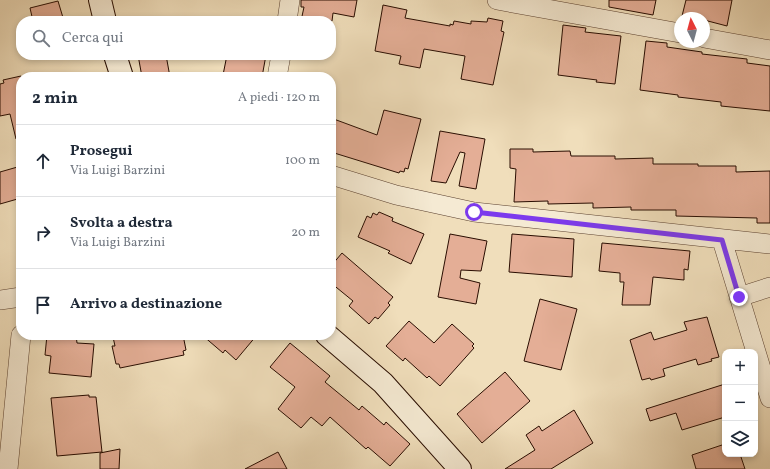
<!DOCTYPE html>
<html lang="it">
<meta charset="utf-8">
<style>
:root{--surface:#fff;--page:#f2f2f3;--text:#1f2937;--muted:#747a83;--line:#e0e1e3}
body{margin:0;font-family:Vollkorn,serif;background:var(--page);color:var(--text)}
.controls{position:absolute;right:12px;bottom:12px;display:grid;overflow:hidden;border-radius:8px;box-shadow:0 2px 6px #0003}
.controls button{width:36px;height:36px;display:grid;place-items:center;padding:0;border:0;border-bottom:1px solid var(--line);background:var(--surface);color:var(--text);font:20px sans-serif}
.compass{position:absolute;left:674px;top:12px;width:36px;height:36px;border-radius:50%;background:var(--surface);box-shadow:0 2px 6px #0003;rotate:354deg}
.stop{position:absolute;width:12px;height:12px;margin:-9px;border:3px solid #7c3aed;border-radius:50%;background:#fff}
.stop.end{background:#7c3aed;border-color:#fff;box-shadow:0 1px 4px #0008}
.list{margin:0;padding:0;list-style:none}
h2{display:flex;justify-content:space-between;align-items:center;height:52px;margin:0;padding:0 16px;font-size:17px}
h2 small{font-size:13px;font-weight:400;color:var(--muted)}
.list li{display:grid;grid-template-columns:26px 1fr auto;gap:12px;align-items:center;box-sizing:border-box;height:72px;padding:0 16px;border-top:1px solid var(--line)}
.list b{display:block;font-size:15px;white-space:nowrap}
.list p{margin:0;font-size:13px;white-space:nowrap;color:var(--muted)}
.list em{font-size:13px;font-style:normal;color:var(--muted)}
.icon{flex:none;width:22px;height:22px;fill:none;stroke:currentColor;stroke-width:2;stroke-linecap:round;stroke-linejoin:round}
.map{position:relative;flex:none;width:770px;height:469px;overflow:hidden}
.search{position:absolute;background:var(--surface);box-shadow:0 2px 6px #0003;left:16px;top:16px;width:320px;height:44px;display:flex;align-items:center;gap:10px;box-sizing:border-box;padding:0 14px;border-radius:16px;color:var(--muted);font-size:15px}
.panel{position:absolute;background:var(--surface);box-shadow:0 2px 6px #0003;left:16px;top:72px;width:320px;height:268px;border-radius:16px}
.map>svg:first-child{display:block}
.building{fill:#e4ae96;stroke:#290d01}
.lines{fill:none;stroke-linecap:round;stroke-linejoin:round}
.street-casing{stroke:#5b4130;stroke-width:20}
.secondary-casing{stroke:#290d01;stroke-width:24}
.street{stroke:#f5ead3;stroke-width:19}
.secondary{stroke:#f5ead3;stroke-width:22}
.route{stroke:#7c3aed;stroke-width:5}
</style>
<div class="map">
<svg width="770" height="469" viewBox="0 0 770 469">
<rect width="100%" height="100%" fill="#f0debb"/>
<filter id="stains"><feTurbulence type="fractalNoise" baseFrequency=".005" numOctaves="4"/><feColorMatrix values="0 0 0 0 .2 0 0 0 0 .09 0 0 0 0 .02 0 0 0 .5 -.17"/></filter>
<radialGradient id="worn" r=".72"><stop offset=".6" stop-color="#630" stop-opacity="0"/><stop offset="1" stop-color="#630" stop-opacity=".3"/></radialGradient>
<!-- building -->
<path class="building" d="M301 0H357L354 17 333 13 332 21H301L304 7H301Z
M609 0H656L653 15 609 7Z
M686 0H732L727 26 704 20V18L682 16Z
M58 1 64 21H33L30 8Z
M383 5 407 10 405 18 450 26V24L453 25 454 21 471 24V21L487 22 488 18 503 21 501 31 504 32 493 85 461 79 465 56 424 49 420 68 399 64 401 56 375 51Z
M563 25 586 28 585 32 621 36 615 84 596 82 597 80 558 75Z
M646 41 667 43V47L702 52V54L747 59V63L770 66V111L721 106V102L678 97V95L640 90Z
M138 55H166L170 77H142Z
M227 55H266L262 77 223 75Z
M21 76V138L16 139 10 114 0 116V84L4 83 3 80Z
M384 110 421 119 408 169 405 168 404 172 400 171 399 173 331 152V118L377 135Z
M440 131 485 139 476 189 459 186 465 153 460 152 446 183 431 181Z
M510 149H533V152L570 151 571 156H615V159L653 158V164H698V166H736V172L770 171V223H757V218L676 216V210H631V207L593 208V203L548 204V201L514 202 516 169 510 168Z
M21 166V198L0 204V172Z
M379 212 393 218 392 221 424 234 411 264 388 253 390 251 358 237 367 216 371 218 373 213 377 215Z
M450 234 487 241 481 271 461 270 460 278 480 283 476 304 438 297Z
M512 234 574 239 572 277 509 272Z
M602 243 690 251 688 270 684 269V280L653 277 650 305H622L624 282H620V273L599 271Z
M342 253 393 297 388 303 390 305 378 319 375 317 369 324 349 306 353 301 331 283V266Z
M540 299 577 309 561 370 524 361Z
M707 317 719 357 711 359 712 361 698 365 696 359 663 369 665 376 651 380 650 378 642 380 630 340 651 332 654 340 687 330 684 322Z
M409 321 434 343 452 324 474 344 472 346 474 348 440 386 429 376 427 378 405 358 403 361 386 346Z
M47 335H76L77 343 94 344 91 377 49 373 51 356 45 355Z
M121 335H183L186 350 183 351 184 355 120 368 119 364H116L112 346H115L113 337Z
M202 335H257L236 360 225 350 223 353Z
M290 343 330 376 325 382 359 410 362 406 384 425 386 422 410 444 390 466 368 447 366 449 330 417 322 426 311 417 301 428 278 409 295 387 270 367Z
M505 372 530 401 482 443 457 414Z
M725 384V417L682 430 676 413 650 421 646 409Z
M89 395V397H96L102 452 57 456 51 398Z
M574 410 593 443 551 469H505L535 450 526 435 539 426 542 431Z
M725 444V454H740L745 469H696L692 455Z
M120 449 119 469H100V453Z
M278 452 287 469H245Z"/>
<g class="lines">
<!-- street casing -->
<g class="street-casing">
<path id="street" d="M497 0 680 33
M287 21 290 0
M704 38 770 50
M277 77 281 55
M331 175 396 195 474 212 770 244
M722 240 770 398
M739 297 770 287
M0 300 21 297
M8 469 21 335"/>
</g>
<!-- secondary casing -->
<g class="secondary-casing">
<path id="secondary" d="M100 0 105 21
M115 55 122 77
M327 335 383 383 460 469"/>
</g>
<!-- street -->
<use href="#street" class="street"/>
<!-- secondary -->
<use href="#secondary" class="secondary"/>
</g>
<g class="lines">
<!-- route -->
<path class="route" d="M474 212 722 240 739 297"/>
</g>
<rect width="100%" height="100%" filter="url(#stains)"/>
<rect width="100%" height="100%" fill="url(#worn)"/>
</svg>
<div class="controls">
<button>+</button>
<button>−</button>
<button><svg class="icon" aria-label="layers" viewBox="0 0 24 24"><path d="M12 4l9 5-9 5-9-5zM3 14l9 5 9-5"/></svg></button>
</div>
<svg class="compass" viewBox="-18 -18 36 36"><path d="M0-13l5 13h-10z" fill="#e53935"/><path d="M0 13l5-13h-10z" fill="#747a83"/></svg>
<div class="stop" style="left:474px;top:212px"></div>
<div class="stop end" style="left:739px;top:297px"></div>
<div class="search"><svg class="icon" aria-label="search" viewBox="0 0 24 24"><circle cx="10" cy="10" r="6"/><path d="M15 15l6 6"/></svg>Cerca qui</div>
<section class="panel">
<h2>2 min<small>A piedi · 120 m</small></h2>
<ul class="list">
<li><svg class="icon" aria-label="ahead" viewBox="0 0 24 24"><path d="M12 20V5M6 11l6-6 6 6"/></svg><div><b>Prosegui</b><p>Via Luigi Barzini</p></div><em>100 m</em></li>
<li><svg class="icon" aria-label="right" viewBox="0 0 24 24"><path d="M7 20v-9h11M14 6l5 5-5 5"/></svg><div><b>Svolta a destra</b><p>Via Luigi Barzini</p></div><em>20 m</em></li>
<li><svg class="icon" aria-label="arrive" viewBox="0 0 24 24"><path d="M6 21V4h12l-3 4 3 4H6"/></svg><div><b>Arrivo a destinazione</b></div></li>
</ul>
</section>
</div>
